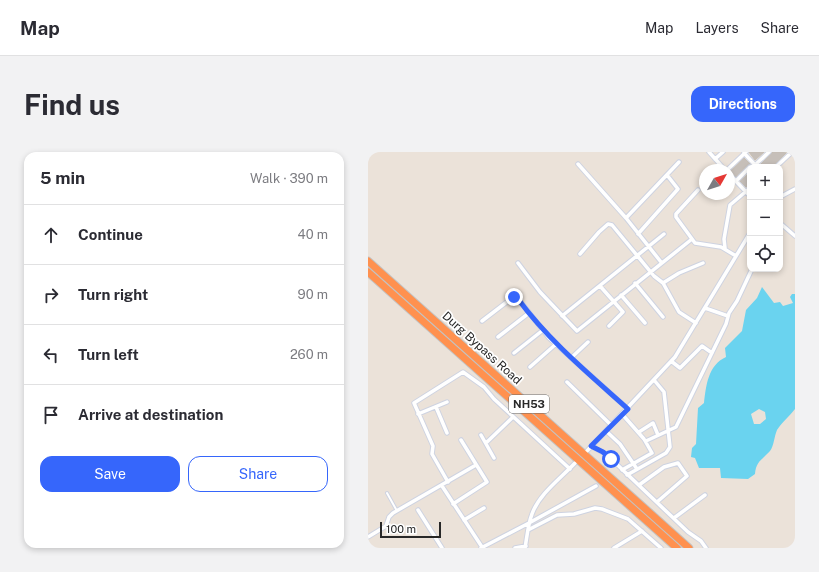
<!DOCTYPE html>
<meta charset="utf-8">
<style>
:root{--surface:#fff;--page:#f2f2f3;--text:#2b2b33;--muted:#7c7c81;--line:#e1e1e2;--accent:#3666fb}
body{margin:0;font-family:"Public Sans",sans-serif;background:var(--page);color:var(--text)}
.controls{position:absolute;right:12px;top:12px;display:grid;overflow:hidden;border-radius:8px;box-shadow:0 2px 6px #0003}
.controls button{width:36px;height:36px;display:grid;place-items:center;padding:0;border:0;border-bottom:1px solid var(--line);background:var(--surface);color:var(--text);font:20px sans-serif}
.compass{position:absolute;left:331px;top:12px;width:36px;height:36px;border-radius:50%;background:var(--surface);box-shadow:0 2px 6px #0003;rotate:51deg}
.scale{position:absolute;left:12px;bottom:10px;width:61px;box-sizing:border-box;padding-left:4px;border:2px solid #282828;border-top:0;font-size:11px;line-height:14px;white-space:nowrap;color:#282828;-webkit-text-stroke:3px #fff;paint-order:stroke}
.stop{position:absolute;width:12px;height:12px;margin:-9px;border:3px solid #3666fb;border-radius:50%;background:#fff}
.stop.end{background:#3666fb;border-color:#fff;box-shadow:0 1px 4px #0008}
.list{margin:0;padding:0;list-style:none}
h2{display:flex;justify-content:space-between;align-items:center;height:52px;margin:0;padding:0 16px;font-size:17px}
h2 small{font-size:13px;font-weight:400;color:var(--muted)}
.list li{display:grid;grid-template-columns:26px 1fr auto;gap:12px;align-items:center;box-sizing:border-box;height:60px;padding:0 16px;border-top:1px solid var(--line)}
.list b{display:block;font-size:15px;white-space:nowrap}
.list em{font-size:13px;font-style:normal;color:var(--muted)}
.actions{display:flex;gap:8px;padding:12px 16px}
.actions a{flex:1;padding:9px 0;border:1px solid var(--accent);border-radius:12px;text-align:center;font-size:14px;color:var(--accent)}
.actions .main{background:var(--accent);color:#fff}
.icon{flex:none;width:22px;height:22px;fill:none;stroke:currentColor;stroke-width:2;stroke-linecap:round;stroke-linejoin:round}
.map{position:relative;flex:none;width:427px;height:396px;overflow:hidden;border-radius:12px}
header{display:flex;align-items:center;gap:24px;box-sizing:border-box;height:56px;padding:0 20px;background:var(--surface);border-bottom:1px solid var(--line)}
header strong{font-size:19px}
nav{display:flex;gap:22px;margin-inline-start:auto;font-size:14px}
.intro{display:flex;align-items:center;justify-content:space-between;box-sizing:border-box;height:96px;padding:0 24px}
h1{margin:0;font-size:28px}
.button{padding:10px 18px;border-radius:12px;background:var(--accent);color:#fff;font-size:14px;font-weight:700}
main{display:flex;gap:24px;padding:0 24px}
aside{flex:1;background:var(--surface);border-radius:12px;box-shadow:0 2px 6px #0003}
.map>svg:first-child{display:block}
.water{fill:#6ad3ef;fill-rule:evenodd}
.building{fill:#c6bfb9;stroke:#c5beb3}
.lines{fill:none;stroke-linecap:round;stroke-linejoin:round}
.lane-casing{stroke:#ced3e1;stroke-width:4}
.street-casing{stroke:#ced3e1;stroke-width:5.5}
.highway-casing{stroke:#c3c3c3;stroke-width:9}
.lane{stroke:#fff;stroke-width:2}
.street{stroke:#fff;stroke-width:3.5}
.highway{stroke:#ff914f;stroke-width:7}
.route{stroke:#3666fb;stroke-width:5}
.labels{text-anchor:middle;stroke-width:3.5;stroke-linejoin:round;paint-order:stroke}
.shield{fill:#fff;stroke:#686868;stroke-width:1}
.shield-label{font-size:11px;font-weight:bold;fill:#282828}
.street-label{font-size:12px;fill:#282828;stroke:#fff}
</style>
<header>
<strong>Map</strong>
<nav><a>Map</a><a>Layers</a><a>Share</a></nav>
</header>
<div class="intro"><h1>Find us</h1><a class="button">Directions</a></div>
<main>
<aside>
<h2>5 min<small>Walk · 390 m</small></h2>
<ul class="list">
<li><svg class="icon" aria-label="ahead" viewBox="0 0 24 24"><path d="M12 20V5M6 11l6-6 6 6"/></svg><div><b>Continue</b></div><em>40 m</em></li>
<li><svg class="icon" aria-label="right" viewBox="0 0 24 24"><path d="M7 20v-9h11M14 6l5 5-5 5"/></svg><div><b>Turn right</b></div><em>90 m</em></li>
<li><svg class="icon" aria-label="left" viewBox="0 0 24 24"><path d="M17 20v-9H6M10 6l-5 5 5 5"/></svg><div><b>Turn left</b></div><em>260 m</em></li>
<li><svg class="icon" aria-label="arrive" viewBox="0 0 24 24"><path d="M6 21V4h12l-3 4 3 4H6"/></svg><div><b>Arrive at destination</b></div></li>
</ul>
<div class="actions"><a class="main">Save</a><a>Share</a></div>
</aside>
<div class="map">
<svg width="427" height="396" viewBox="0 0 427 396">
<rect width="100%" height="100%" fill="#ebe2d9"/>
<!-- water -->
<path class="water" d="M394 135 406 151 412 150 415 154 425 151 422 145 424 142H427V257C421 265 414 270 409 278 406 285 406 294 402 299 394 308 388 309 387 322L380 327 353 326 352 316H331L327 306 323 305 324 296 328 292 330 256 336 251C338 234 340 213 358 205L357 196 374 179 378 158 389 146ZM391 257 397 260 398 267 392 272H386L383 262Z"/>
<!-- building -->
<path class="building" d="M381 0H396L387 8Z
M405 0H419L404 15H392V13Z
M376 6 382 12 368 25 362 19Z
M382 20V33L378 35 372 29Z"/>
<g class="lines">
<!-- lane casing -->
<g class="lane-casing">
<path id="lane" d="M19 341 29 359"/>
</g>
<!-- street casing -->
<g class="street-casing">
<path id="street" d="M341 0 357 18
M376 1 389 15
M347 7 355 0
M210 12 258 66 293 110
M387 13 401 0
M408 15 424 0
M359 18 378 0
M361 22 382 44
M368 29 382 15
M330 38 308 62V65L327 91 353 95 368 104
M412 45 427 37
M258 66 311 10
M412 71 427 84
M270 82 310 37 299 23
M357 96 356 87 362 53 382 36
M212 102 231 80 240 72 244 73 286 124 295 131 311 160 328 171
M150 111 172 140 209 179 324 87
M267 131 295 165
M295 131 311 121 335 111
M232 134 255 160 241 174
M253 143 277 171
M337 156 360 164
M194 164 296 82
M114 169 144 146 149 145 181 186 260 257
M130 185 161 161
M146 201 175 178
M203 206 220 190
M303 209 312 216 334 194 344 201
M162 215 188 192
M199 230 243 273
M68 255 79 281
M50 262 79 250
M254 262 276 287 284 301 254 318
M238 279 252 292 269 317
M271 280 285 271 290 283
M113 283 126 306
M278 289 308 275 358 172 361 161 369 149 384 117
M118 291 145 265
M223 294 238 302 320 380 333 389 338 396
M219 299 307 205 382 81
M259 323 298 301 302 295 296 240 286 228
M80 330 64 302 65 294 46 251 95 220 116 235 126 247 202 317
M271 333 296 315 310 311 319 324 289 350
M74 334 114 395
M85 352 119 330 93 288
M50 358 74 396
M306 366 337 343
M96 368 116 356
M160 378 189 363 206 362 227 356 234 357 260 367 293 396
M0 385 18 374 21 365 25 361 108 313
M113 396 161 371 228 334
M147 396 158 394
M157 396C159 385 160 372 164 362 171 342 193 326 207 311
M246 396 274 379"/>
</g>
<!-- highway casing -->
<g class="highway-casing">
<path id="highway" d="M0 109 321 396
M0 120 309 396"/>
</g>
<!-- lane -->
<use href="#lane" class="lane"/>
<!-- street -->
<use href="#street" class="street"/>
<!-- highway -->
<use href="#highway" class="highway"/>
</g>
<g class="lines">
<!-- route -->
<path class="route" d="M146 145 150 147C181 189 221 222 260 257L223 294 235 300 243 307"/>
</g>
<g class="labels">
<!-- shield labels -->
<rect class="shield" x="141" y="243" width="40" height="18" rx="3"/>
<g class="shield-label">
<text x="161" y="256">NH53</text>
</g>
<!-- street labels -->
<g class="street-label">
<text transform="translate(114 196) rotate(42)" y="4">Durg Bypass Road</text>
</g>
</g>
</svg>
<div class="controls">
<button>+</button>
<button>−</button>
<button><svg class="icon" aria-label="locate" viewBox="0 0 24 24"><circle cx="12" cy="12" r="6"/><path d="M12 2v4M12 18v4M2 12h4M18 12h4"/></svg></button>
</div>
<svg class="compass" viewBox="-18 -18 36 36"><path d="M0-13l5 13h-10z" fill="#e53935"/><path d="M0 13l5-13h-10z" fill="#7c7c81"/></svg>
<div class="scale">100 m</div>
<div class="stop" style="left:243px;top:307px"></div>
<div class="stop end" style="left:146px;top:145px"></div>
</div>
</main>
